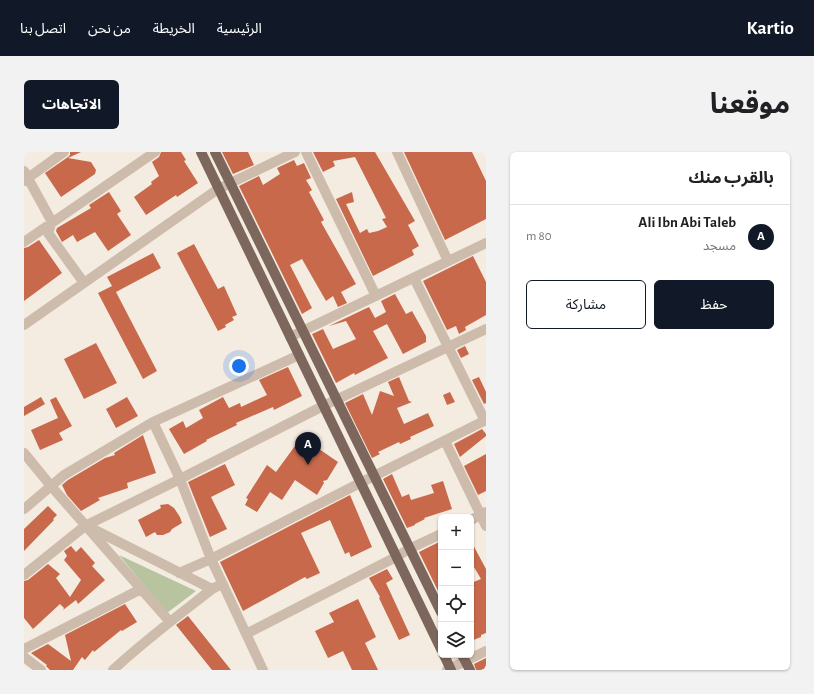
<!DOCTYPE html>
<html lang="ar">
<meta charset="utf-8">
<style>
:root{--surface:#fff;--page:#f2f2f2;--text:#202124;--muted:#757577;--line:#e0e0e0;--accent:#111827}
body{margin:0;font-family:"Alegreya Sans","Noto Sans Arabic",sans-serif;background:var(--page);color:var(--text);direction:rtl}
.controls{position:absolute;right:12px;bottom:12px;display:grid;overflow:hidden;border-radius:6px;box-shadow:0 1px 3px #0004}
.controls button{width:36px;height:36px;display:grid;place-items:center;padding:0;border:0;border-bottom:1px solid var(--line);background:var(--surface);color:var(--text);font:20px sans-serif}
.you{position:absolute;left:215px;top:214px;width:14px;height:14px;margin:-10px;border:3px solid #fff;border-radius:50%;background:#1a73e8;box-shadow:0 0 0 6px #1a73e833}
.badge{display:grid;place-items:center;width:26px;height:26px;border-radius:50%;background:var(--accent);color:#fff;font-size:13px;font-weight:700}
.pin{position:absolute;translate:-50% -33px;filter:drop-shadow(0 1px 2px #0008)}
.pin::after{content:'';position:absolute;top:21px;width:14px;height:12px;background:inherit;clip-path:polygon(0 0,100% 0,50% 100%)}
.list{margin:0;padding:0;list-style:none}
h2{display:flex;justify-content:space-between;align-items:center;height:52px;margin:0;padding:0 16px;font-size:17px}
h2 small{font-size:13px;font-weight:400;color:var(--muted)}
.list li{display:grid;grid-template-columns:26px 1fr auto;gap:12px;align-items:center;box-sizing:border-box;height:64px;padding:0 16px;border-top:1px solid var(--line)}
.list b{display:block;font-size:15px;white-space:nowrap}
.list p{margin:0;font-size:13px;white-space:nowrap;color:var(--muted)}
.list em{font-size:13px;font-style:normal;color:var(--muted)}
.actions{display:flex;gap:8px;padding:12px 16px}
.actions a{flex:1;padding:9px 0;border:1px solid var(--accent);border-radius:6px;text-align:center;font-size:14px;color:var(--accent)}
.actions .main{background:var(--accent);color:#fff}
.icon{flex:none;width:22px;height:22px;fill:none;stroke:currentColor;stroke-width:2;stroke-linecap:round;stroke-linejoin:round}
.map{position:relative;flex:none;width:462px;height:518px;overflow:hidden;direction:ltr;border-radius:6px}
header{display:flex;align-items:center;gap:24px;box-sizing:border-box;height:56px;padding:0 20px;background:var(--accent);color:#fff}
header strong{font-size:19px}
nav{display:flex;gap:22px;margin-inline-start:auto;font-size:14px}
.intro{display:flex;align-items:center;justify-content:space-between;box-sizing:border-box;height:96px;padding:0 24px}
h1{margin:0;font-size:28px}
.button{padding:10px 18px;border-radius:6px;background:var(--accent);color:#fff;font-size:14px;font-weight:700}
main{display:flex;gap:24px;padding:0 24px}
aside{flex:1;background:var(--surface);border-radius:6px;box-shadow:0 1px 3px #0004}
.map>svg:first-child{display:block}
.green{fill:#b8c4a0}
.building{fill:#c8694b}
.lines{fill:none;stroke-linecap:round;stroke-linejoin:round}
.minor{stroke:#cdbbac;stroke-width:10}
.major{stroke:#7d675c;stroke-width:10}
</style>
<header>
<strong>Kartio</strong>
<nav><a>الرئيسية</a><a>الخريطة</a><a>من نحن</a><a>اتصل بنا</a></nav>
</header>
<div class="intro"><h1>موقعنا</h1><a class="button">الاتجاهات</a></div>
<main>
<aside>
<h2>بالقرب منك<small></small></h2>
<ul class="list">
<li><span class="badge">A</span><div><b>Ali Ibn Abi Taleb</b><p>مسجد</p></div><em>80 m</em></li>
</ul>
<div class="actions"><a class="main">حفظ</a><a>مشاركة</a></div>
</aside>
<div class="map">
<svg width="462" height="518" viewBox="0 0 462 518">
<rect width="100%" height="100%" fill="#f4ebe1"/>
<!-- green -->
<path class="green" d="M95 403 172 439 143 461Z"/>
<!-- building -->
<path class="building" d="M46 0H57L44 6 67 10 72 18 71 22 37 45 21 21 44 5 46 3Z
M137 0H157L162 8 160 9 174 31 153 45 152 43 122 63 110 45 128 32 127 30 135 24 128 10 135 5Z
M198 0H224L230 13 209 22Z
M289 0H351L391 69 384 73 395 94 388 98 390 103 349 124 312 47 328 40 330 50 322 52 336 81 343 77 345 81 354 79 363 75 358 67 362 66 361 64 331 5 309 9 311 14 299 20Z
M380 0H448L462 29V67L421 88Z
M270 8 273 14 280 11 287 26 282 28 288 38 285 40 300 68 297 70 332 132 317 140 323 151 314 155 309 144 302 149 278 107 266 113 288 156 278 162 215 34 235 24 239 33 256 22 253 16Z
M85 40 97 59 93 62 107 83 84 99 71 80 53 90 49 83 38 90 32 79 33 76 67 56 65 53Z
M15 88 38 121 0 149V96L4 95Z
M170 92 194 137 200 134 213 163 208 165 210 168 201 173 202 175 194 179 153 101Z
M129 101 137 116 92 140 133 219 119 227 74 141 88 134 83 125Z
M449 104 462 130V163L441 175 442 178 435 182 432 174 423 178 399 129Z
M371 142 382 162 388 159 402 184V190L379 202 363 172 349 179 364 206 331 223 330 221 312 231 288 182 299 177 309 197 332 187 322 169 305 174 345 155 351 166 362 160 357 149Z
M72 191 93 231 60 247 40 207Z
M441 194 445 202 437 206 433 198Z
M264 215 278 244 250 258 249 255 212 271 213 273 182 288 183 289 160 302 145 277 159 269 162 276 179 266 175 258 199 245 205 256 216 251 217 255 243 243 235 228Z
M375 225 385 249 388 250 373 256 380 272 404 261 410 274 386 285 387 287 376 292 375 290 354 300 356 302 348 306 321 251 339 242 348 263 356 239 370 244 364 230Z
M455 225 462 240V251L460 252 448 228Z
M426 240 431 250 423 253 419 243Z
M17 245 21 252 0 264V255Z
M32 245 48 274 35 281 39 288 16 298 7 278 34 266 26 248Z
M103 245 114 264 92 276 82 257Z
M458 277 462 282V284L436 305 430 292Z
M119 283 132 321 103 331 104 336 74 346 76 348 57 359 43 343 38 333 44 328 81 306 91 303 90 301Z
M276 287 280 289 282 288 314 310 303 328 299 329 300 331 293 343 271 328 258 348 246 340 233 360 221 353 224 347 222 346 243 313 252 320Z
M462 302V339L454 343 440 314Z
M201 312 211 333 187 345 203 377 186 385 164 330Z
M368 322 378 345 385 342 387 348 410 341 407 333 419 329 428 357 400 366 401 367 391 372V373L383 376 359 327Z
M326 343 348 395 327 405 325 400 321 402 306 368 277 381 296 421 283 427 281 425 219 459 196 410Z
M144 352 150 356 156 365 158 371 148 377 146 380 139 383H133L131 380 122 385 114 368 137 356 136 353Z
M24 354 33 363 29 367 30 368 0 399V377Z
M447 389 462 417V481L457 483V485L447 489V431L457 427 447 410Z
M415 390 417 397V445L395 400Z
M47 394 52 400 57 395 71 411 68 414 81 428 54 452 52 448 39 458 40 456 36 452 9 477 0 466V429L4 428 24 412 36 422 32 426 46 445 57 428 40 408 43 404 40 399Z
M363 417 369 427 362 431 386 483 375 488 355 446 356 445 345 426Z
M334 447 352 485 341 491 354 518H328L319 499 304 506 291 479 310 470 305 461Z
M101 452 113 470 98 479 97 478 70 500 69 498 61 508 58 505 49 518H26L22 514 23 513 7 501 24 492 47 509 41 483Z
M164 464 207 518H188L152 473Z
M462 506V518H452L450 512Z"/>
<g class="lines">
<!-- minor -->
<path class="minor" d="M282 0 352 144
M373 0 424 109
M0 19 28 70 24 81 60 131
M0 29 40 0
M0 90 131 0
M390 126 461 269
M0 173 194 37 271 0
M266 185 462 91
M129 270 156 327 187 407 239 518
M421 289 462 374
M0 301 27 334 146 470
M0 357 40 323 129 270 275 203
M447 368 462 360
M67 376 188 437
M155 421 187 407 336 331 462 268
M0 423 61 374 156 327 299 254 462 177
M222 482 372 405 385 397 417 382
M0 497 117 437
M0 505 17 518
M89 518C120 489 155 463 188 437L194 434
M423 518 462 499"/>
<!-- major -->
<path class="major" d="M177 0 417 497
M191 0 417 460
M420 503 427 518
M438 503 446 518"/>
</g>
</svg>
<div class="controls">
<button>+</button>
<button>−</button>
<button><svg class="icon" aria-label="locate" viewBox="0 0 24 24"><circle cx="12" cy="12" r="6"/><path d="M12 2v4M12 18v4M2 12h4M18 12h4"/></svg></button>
<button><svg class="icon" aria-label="layers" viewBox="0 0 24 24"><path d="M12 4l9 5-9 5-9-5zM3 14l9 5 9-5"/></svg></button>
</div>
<div class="you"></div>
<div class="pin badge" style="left:284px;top:313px">A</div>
</div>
</main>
